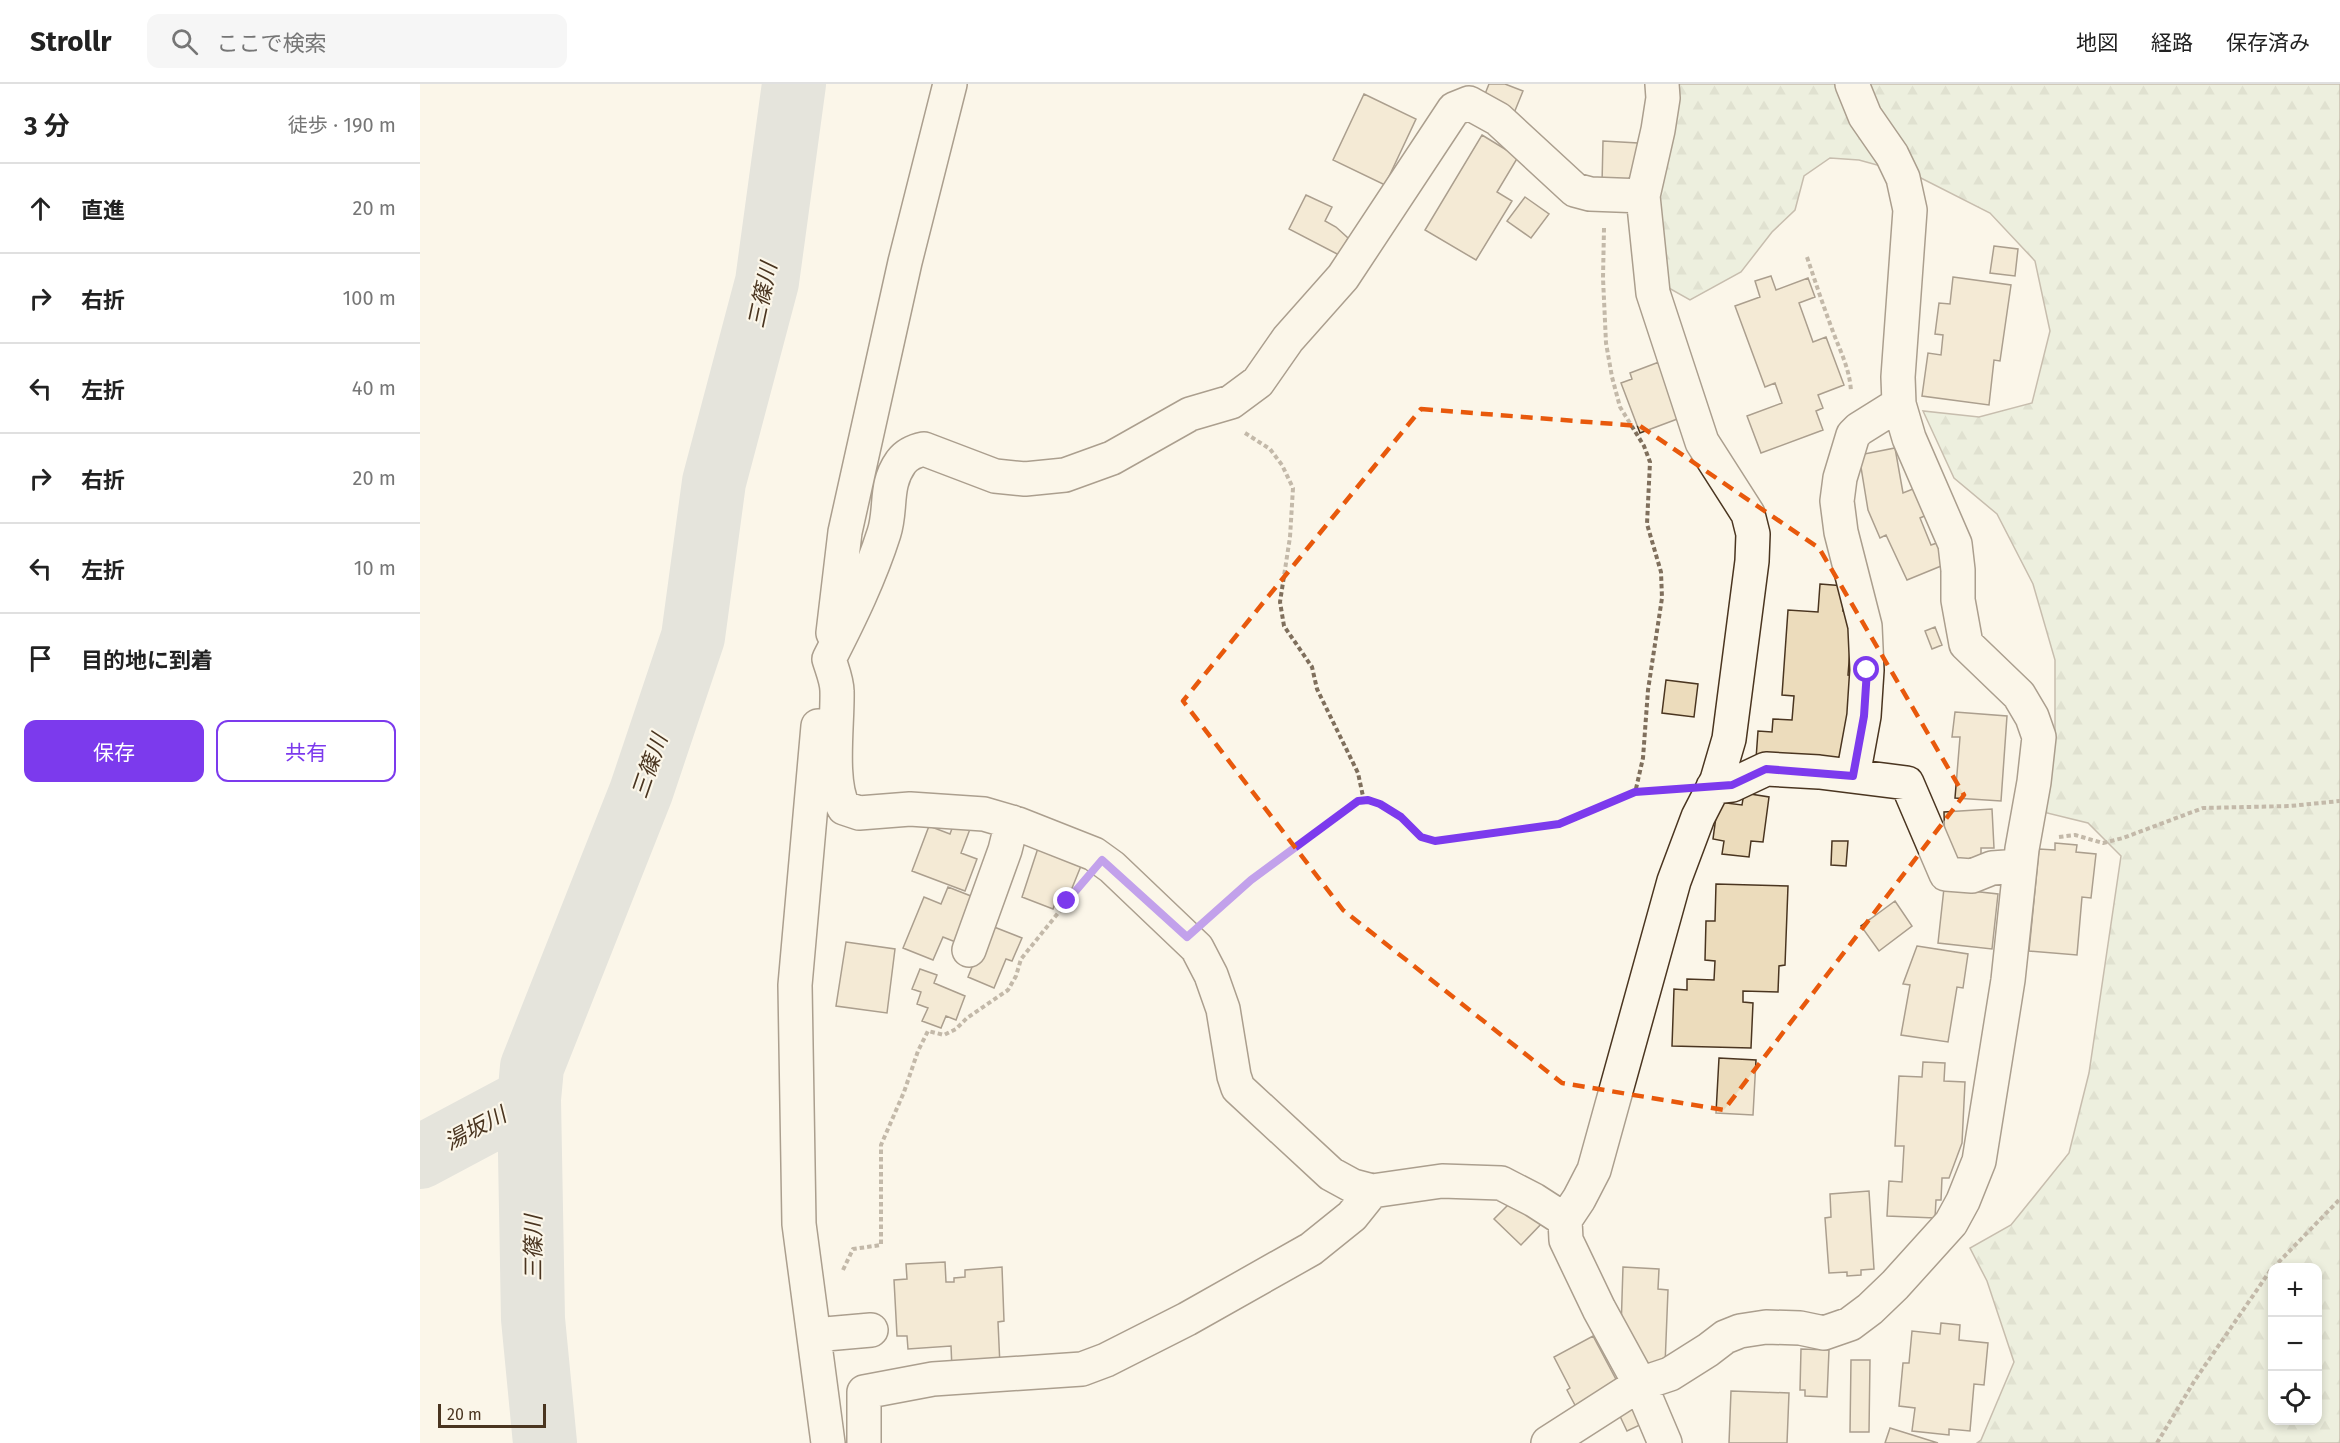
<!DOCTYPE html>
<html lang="ja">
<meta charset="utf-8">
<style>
:root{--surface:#fff;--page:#f6f6f6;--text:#222;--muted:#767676;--line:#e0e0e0;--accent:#7c3aed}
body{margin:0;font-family:"Fira Sans","Noto Sans JP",sans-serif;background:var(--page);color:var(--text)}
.controls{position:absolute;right:18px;bottom:18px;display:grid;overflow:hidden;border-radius:12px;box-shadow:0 3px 9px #0003}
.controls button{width:54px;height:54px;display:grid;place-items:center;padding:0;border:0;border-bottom:2px solid var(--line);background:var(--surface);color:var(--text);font:30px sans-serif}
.scale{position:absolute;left:18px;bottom:15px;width:108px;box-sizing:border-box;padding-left:6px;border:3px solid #4a3520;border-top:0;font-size:16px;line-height:21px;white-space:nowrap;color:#4a3520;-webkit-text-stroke:4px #fbf6e9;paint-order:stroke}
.stop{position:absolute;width:18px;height:18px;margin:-14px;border:4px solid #7c3aed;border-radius:50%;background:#fff}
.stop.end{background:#7c3aed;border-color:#fff;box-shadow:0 2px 6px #0008}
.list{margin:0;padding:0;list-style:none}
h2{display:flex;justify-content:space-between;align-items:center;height:78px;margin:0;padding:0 24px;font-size:26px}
h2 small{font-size:20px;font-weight:400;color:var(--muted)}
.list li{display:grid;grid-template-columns:39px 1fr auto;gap:18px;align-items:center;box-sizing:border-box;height:90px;padding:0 24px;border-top:2px solid var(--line)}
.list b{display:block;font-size:22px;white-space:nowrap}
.list em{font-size:20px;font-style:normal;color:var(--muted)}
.actions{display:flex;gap:12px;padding:18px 24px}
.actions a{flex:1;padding:14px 0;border:2px solid var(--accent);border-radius:12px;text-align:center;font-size:21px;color:var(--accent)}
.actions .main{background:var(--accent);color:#fff}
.icon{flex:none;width:33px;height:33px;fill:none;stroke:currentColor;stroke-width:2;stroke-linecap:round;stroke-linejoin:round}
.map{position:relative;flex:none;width:1920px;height:1359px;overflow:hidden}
header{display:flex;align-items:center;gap:36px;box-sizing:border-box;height:84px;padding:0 30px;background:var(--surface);border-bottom:2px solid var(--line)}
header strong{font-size:28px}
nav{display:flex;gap:33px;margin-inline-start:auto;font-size:21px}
.search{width:420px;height:54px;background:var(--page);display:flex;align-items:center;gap:15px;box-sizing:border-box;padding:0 21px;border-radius:12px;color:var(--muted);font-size:22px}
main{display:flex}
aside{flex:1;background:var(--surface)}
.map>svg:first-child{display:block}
.forest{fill:url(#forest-firs);stroke:#887966;stroke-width:1.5;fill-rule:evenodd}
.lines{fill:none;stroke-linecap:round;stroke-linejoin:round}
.river{stroke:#c9cecd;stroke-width:64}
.building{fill:#ecdcbc;stroke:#4a3520;stroke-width:1.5}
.minor-casing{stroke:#4a3520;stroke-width:36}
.path{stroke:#7f6f5c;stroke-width:4;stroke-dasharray:4.5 3;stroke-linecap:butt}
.minor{stroke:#fbf6e9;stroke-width:33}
.route{stroke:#7c3aed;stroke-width:8}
.marked{fill:none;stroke:#e8590c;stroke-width:4.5;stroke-dasharray:12 8;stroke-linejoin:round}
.labels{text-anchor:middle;stroke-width:4.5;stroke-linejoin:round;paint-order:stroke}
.water-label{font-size:22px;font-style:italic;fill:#4a3520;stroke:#fbf6e9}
</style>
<header>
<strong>Strollr</strong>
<div class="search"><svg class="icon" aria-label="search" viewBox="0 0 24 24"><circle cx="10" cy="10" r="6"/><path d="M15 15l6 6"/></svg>ここで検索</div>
<nav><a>地図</a><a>経路</a><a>保存済み</a></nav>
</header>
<main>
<aside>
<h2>3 分<small>徒歩 · 190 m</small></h2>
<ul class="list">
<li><svg class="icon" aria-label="ahead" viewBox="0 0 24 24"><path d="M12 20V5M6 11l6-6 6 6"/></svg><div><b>直進</b></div><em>20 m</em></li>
<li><svg class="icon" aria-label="right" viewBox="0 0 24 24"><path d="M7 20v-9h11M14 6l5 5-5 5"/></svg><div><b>右折</b></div><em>100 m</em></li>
<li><svg class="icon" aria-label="left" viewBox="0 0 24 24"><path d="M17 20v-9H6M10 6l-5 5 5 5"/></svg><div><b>左折</b></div><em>40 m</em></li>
<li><svg class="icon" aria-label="right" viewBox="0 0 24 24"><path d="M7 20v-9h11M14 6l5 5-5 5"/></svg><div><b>右折</b></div><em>20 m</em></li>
<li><svg class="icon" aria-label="left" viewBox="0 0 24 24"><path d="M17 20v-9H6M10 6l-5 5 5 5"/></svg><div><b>左折</b></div><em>10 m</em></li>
<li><svg class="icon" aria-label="arrive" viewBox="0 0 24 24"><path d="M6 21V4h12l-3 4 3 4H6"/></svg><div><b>目的地に到着</b></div></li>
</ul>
<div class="actions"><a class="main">保存</a><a>共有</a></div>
</aside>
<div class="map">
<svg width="1920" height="1359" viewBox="0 0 1920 1359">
<defs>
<pattern id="forest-firs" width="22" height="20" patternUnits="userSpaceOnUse" patternTransform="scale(1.5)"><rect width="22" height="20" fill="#dce7d0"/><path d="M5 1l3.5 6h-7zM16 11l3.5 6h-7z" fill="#bec7b2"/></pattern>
</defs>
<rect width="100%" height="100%" fill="#fbf6e9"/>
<!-- forest -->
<path class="forest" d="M1253 0H1920V1359H1557L1561 1356 1594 1278 1567 1197 1550 1164 1591 1141 1649 1069 1669 989 1701 772 1668 739 1623 728 1635 656V576L1613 500 1577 430 1534 394 1503 327 1559 333 1612 319 1630 247 1615 177 1570 129 1497 92 1439 76 1410 74 1384 92 1375 126 1352 148 1321 188 1270 216 1247 203 1235 100ZM1852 1184H1898V1336H1852Z"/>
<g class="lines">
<!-- river -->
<path class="river" d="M0 1073 109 1015
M125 1359 113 1235 109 1015 112 983 221 708 273 553 294 398 347 198 374 0"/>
</g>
<!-- building -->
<path class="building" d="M1069 0H1085L1103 7 1092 34 1061 20Z
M944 10 996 35 965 101 913 76Z
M1062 51 1098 73 1077 108 1092 117 1056 176 1005 146Z
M1183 57 1218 59 1216 81 1206 101 1182 100Z
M886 111 912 123 905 137 916 143 928 154 919 171 869 145Z
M1105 113 1129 130 1111 154 1087 137Z
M1574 162 1598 165 1595 192 1570 189Z
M1351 192 1356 206 1388 194 1395 213 1379 219 1393 258 1406 253 1424 301 1398 311 1403 324 1396 327 1403 346 1341 369 1327 332 1362 319 1355 299 1345 303 1315 222 1340 213 1335 197Z
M1533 193 1591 201 1580 277 1574 276 1569 321 1502 312 1508 269 1521 271 1523 251 1515 250 1519 219 1530 220Z
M1239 278 1260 334 1220 349 1201 299 1212 295 1210 289Z
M1475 364 1483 409 1498 403 1509 430 1500 434 1511 461 1517 459 1526 480 1487 496 1466 451 1460 454 1448 426 1439 371Z
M1400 500 1425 502 1423 527 1433 528 1428 591 1438 592 1422 681 1336 675 1338 647 1352 648 1353 635 1372 636 1374 612 1362 611 1368 526 1398 528Z
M1515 543 1522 561 1512 565 1505 547Z
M1246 596 1278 600 1274 633 1242 629Z
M1535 628 1587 632 1581 717 1535 714 1540 653H1532Z
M1324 709 1349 713 1343 758 1331 757 1329 773 1302 770 1304 757 1293 755 1298 718 1322 721Z
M1572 725 1574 764H1561V776L1534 777 1533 764 1525 765 1524 728Z
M534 739 550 745 541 769 557 775 545 807 492 787 509 742 530 750Z
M1412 757H1428L1426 782 1411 781Z
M1635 759 1657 761 1656 768 1676 770 1671 814 1662 813 1657 871 1609 867 1619 765 1635 766Z
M619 761 663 777 650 809 640 806 633 825 602 813Z
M1296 800 1368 802 1365 881 1359 882 1358 908 1323 907V918L1333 919 1331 964 1252 962 1254 905 1267 906V895L1294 896 1295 877 1285 876 1286 837H1295Z
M528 803 556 814 538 859 523 853 513 876 483 864 504 813 521 820Z
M1524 804 1578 810 1572 865 1518 859Z
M1475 817 1492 842 1459 867 1441 842Z
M569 841 602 854 592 877 586 875 574 904 548 893Z
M426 858 475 865 467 929 416 922Z
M1497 862 1548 870 1543 904 1537 903 1528 958 1481 951 1490 901 1483 900Z
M500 885 517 891 514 899 545 912 536 936 526 932 521 944 502 937 508 924 497 920 501 908 492 905Z
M1299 974 1336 976 1333 1031 1296 1029Z
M1503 978 1525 979 1524 997 1545 998 1542 1059 1529 1094H1522L1521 1116H1516L1515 1134 1467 1132 1469 1097 1482 1098 1484 1062H1475L1479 992 1502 993Z
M1449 1107 1454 1185 1441 1186V1191L1427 1192V1188L1409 1189 1405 1134 1411 1133 1410 1110Z
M1097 1112 1124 1137 1101 1161 1074 1135Z
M525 1178 526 1198H534V1194L545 1193V1186L582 1183 584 1237 578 1238 580 1282 532 1285 531 1262 488 1265 487 1252H477L474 1196 487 1195 486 1180Z
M1203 1183 1239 1185 1238 1205 1248 1206 1245 1281 1225 1280 1201 1246Z
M1521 1239 1540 1241 1539 1256 1568 1259 1564 1301 1554 1300 1550 1347 1529 1345V1351L1492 1347 1495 1324 1479 1322 1483 1279H1489L1492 1247 1520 1250Z
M1173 1252 1199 1301 1156 1323 1147 1306 1150 1304 1134 1273Z
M1381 1265 1409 1266 1407 1313 1385 1312V1306H1380Z
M1431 1276H1450L1449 1348H1430Z
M1311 1307 1369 1309 1367 1359H1309Z
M1214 1321 1222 1340 1207 1347 1198 1328Z
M1470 1344 1518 1359H1465Z"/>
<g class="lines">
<!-- minor casing -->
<g class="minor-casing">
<path id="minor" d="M1242 0 1243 14 1238 46 1223 112 1233 209 1282 358 1328 430 1333 450 1332 477 1309 655 1297 696 1278 733 1254 797 1174 1086 1159 1115 1145 1136 1146 1156 1179 1225 1220 1300 1245 1359
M413 549 425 448 485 178 530 0
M398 642 375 901 379 1140 408 1359
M1433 692 1444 632 1447 586 1445 542 1421 448 1417 417 1420 394 1433 351 1439 345 1479 320
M1293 703 1312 701 1346 685 1399 688 1487 699 1526 790 1552 792 1572 784 1600 782
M549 866 585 766 592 738
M952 1107 933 1102 911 1090 818 1004 814 992 803 925 791 891 777 864 692 783 674 770 598 740 564 730 490 725 439 729 424 724C409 698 418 638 417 607 417 597 412 585 409 575 430 534 450 493 464 449 472 424 464 402 481 378 487 370 494 367 504 365L575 392 605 395 645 391 692 374 770 330 811 318 838 298 868 255 923 193 1034 25 1049 19 1078 35 1155 106 1170 110 1223 112
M394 1251 451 1246
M444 1359V1308L513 1295 662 1285 686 1276 767 1235 891 1165 932 1132 952 1107 1022 1097 1081 1099 1114 1116 1145 1136
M1128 1359 1220 1300 1250 1290 1288 1266 1305 1253 1320 1247 1346 1243 1380 1244 1404 1249 1430 1240 1450 1225 1475 1201 1531 1139 1543 1117 1559 1077 1588 896 1602 765 1614 698 1619 653 1612 633 1599 611 1546 560 1538 516V486L1535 460 1489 354 1479 320 1478 293 1490 126 1483 94 1472 71 1445 32 1432 0"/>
</g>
<!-- path -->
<path class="path" d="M1184 144 1183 194 1186 259 1192 293 1200 323 1224 362 1230 378 1227 440 1241 488 1242 514 1228 606 1223 674 1215 709
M1387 173C1395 197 1403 221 1412 245 1420 267 1430 285 1431 308
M825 349 850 365 862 381 873 404 870 453 860 518 864 542 892 583 897 605 938 689 944 717
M1639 753 1655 751 1683 759 1703 754 1783 724 1870 722 1920 717
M792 830 831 796 938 717 949 716 960 720 981 733 1001 753 1015 757 1139 740 1215 709 1252 705
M1853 1184 1920 1115
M423 1186 433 1165 461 1161V1061L484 1008 498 967 508 947 524 951 536 945 547 934 588 906 596 892 601 875 660 802
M1737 1359 1775 1296 1852 1184"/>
<!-- minor -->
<use href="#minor" class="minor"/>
</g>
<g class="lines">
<!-- route -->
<path class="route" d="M647 817 682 776 767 853 831 796 938 717 948 716 960 720 981 733 1001 753 1015 757 1139 740 1215 708 1312 701 1346 685 1433 692 1444 632 1447 586"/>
</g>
<!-- marked area -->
<path d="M0 0H1920V1359H0ZM1001 325 1220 342 1399 464 1544 711 1304 1026 1142 999 923 826 763 617Z" fill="#fbf6e9" fill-opacity=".55" fill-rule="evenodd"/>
<path class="marked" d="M1001 325 1220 342 1399 464 1544 711 1304 1026 1142 999 923 826 763 617Z"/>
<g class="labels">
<!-- water labels -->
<g class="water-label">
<text transform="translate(342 211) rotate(-78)" y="8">三篠川</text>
<text transform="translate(229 682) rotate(-71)" y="8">三篠川</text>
<text transform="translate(55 1044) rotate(-28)" y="8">湯坂川</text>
<text transform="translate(113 1164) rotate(-90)" y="8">三篠川</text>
</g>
</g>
</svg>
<div class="controls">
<button>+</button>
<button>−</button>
<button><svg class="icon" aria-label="locate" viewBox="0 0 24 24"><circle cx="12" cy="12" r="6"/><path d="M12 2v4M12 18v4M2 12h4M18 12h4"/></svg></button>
</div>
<div class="scale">20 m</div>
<div class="stop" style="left:1447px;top:586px"></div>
<div class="stop end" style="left:647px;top:817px"></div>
</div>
</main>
